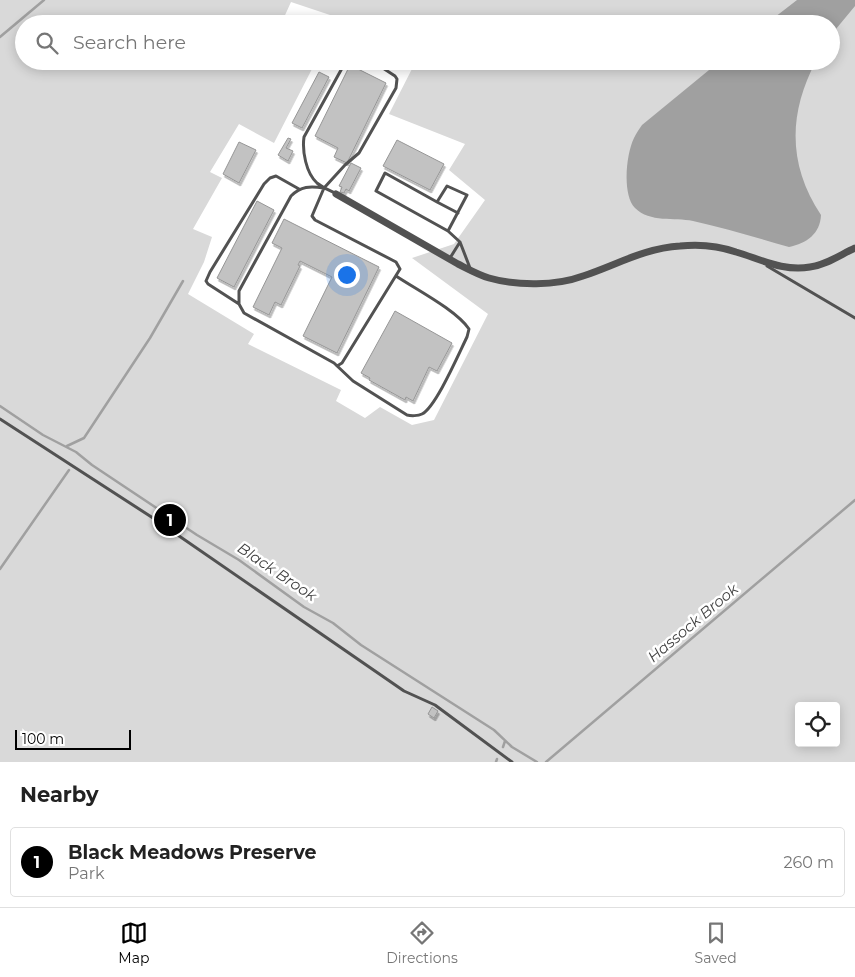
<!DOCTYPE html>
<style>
:root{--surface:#fff;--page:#f6f6f6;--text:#222;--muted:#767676;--line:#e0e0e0;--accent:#000}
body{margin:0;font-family:Montserrat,sans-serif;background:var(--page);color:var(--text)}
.controls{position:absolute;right:15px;bottom:15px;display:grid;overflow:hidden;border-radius:5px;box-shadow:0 2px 12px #0003}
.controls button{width:45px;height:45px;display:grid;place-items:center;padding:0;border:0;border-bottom:1px solid var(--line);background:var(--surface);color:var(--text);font:25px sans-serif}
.scale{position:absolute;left:15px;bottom:12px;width:116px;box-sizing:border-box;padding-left:5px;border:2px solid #000;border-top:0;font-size:14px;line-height:18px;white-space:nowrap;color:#000;-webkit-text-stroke:4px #fff;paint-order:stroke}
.you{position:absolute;left:346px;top:274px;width:18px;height:18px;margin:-12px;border:4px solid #fff;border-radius:50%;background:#1a73e8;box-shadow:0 0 0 8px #1a73e833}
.badge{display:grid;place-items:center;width:32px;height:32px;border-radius:50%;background:var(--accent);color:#fff;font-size:16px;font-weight:700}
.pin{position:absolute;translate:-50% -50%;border:2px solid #fff;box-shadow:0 1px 5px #0006}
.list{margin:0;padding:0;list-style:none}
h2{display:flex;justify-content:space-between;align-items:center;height:65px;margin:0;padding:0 20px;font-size:21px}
h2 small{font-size:16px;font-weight:400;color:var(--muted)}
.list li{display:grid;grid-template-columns:32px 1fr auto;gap:15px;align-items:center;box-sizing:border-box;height:70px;margin:0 10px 10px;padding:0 10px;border:1px solid var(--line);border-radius:5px}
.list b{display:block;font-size:19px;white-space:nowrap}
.list p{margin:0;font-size:16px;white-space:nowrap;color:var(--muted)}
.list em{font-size:16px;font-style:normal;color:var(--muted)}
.icon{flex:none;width:28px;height:28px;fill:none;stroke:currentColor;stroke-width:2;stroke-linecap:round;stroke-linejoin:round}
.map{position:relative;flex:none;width:855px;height:762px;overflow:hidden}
.search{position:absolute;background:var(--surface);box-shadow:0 2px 12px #0003;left:15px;right:15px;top:15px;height:55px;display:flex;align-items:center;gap:12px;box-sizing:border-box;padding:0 18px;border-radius:28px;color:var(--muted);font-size:19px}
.sheet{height:145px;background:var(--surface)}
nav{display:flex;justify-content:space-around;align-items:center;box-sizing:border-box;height:70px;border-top:1px solid var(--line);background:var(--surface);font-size:14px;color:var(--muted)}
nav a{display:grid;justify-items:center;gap:2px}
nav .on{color:var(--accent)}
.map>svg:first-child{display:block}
.green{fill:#d9d9d9;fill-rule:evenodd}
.water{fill:#a0a0a0}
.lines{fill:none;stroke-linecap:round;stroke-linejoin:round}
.stream{stroke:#a0a0a0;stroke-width:2.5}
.building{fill:#c2c2c2;stroke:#969696;filter:url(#shadow)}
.lane{stroke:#525252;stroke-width:3}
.street{stroke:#525252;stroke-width:7}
.labels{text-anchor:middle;stroke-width:5;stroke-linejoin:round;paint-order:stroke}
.water-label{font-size:15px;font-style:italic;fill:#414141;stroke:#fff}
</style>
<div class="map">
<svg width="855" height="762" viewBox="0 0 855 762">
<defs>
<filter id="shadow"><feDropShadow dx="1.5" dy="3" stdDeviation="0" flood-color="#0004"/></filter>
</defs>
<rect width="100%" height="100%" fill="#fff"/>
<!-- green -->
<path class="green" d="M0 0H855V762H0ZM291 2 357 24H831V61H416L389 114 465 144 449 170 485 200 454 244 412 258 488 314 434 420 412 425 380 407 365 418 336 401 341 390 248 344 254 334 188 294 204 262 212 237 193 229 222 178 210 172 239 124 274 143 313 67 302 61H24V24H281ZM799 706H836V743H799Z"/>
<!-- water -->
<path class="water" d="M797 0H855V6L831 35V24H766Z
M720 61H816C788 114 788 165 821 215 820 234 807 243 789 247 757 238 725 228 693 221 674 217 650 223 635 208 622 195 626 154 634 138 636 134 639 129 642 125Z"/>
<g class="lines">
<!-- stream -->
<path class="stream" d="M0 37 44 0
M0 406 43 435 76 452 92 465 197 535 239 560 304 607 333 623 361 645 494 730 512 747 537 762
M67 446 84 438 150 338 183 281
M0 569 69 470
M503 747 505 741
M496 762 497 759
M546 762 855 500"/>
</g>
<!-- building -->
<path class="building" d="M350 65 386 83 347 163 334 157 338 148 315 136Z
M319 72 329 77 302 128 292 123Z
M288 138 291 139 286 148 293 151 288 161 278 155Z
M397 140 444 164 430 190 383 166Z
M239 142 256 150 239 183 223 174Z
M351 163 361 168 349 191 346 189 344 193 340 192 342 187 339 186Z
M257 201 274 210 234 287 217 278Z
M284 219 379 267 337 353 303 336 332 277 300 261 298 265 300 266 281 305 275 302 269 315 253 307 282 248 272 243Z
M395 311 452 343 437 371 429 367 413 401 406 397 405 400 369 380 370 378 361 373Z
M432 707 438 711 434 718 428 714Z"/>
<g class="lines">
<!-- lane -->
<path class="lane" d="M324 188C310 186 301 186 291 196L239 291V304L244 313 334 363 353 381 407 415C411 416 418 416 422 414 436 407 459 353 467 337L469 329C456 310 417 290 396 276
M335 193C329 190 323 188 317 183 306 173 302 151 304 137L346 61
M437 202 458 213
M448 231 467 195 447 186 437 202 385 173 376 191 448 231 460 242
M450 258 460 242 470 268
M767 266 855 318
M239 304 208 284 206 281 210 272 264 184 270 178 276 176 299 189
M337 366 342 363 400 269 396 262 315 220 312 216 324 188 345 165 359 153 396 88 397 79 395 76 372 61
M0 419 153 518 404 691 435 705 512 762"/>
<!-- street -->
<path class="street" d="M336 194 458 264C468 269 479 275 489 278 517 286 556 286 583 276 616 265 645 248 680 246 699 244 719 246 736 252 760 259 784 272 810 267 826 265 840 255 855 248"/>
</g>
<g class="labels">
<!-- water labels -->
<g class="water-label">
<text transform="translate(277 572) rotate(34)" y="5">Black Brook</text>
<text transform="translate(693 623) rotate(-40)" y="5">Hassock Brook</text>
</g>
</g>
</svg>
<div class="controls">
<button><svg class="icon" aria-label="locate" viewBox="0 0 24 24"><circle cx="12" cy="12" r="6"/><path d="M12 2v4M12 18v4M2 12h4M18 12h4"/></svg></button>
</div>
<div class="scale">100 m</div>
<div class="you"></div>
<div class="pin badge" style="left:170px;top:520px">1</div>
<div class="search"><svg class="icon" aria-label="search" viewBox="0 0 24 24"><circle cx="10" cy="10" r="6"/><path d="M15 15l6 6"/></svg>Search here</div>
</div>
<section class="sheet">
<h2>Nearby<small></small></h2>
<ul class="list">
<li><span class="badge">1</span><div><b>Black Meadows Preserve</b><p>Park</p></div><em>260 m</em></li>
</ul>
</section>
<nav>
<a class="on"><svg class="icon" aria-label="map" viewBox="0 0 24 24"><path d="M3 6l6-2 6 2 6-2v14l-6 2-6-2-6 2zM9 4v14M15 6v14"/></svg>Map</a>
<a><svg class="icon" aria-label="directions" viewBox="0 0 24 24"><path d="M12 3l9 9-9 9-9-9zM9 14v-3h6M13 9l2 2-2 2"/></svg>Directions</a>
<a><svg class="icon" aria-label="saved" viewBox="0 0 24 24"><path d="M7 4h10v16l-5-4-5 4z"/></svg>Saved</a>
</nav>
